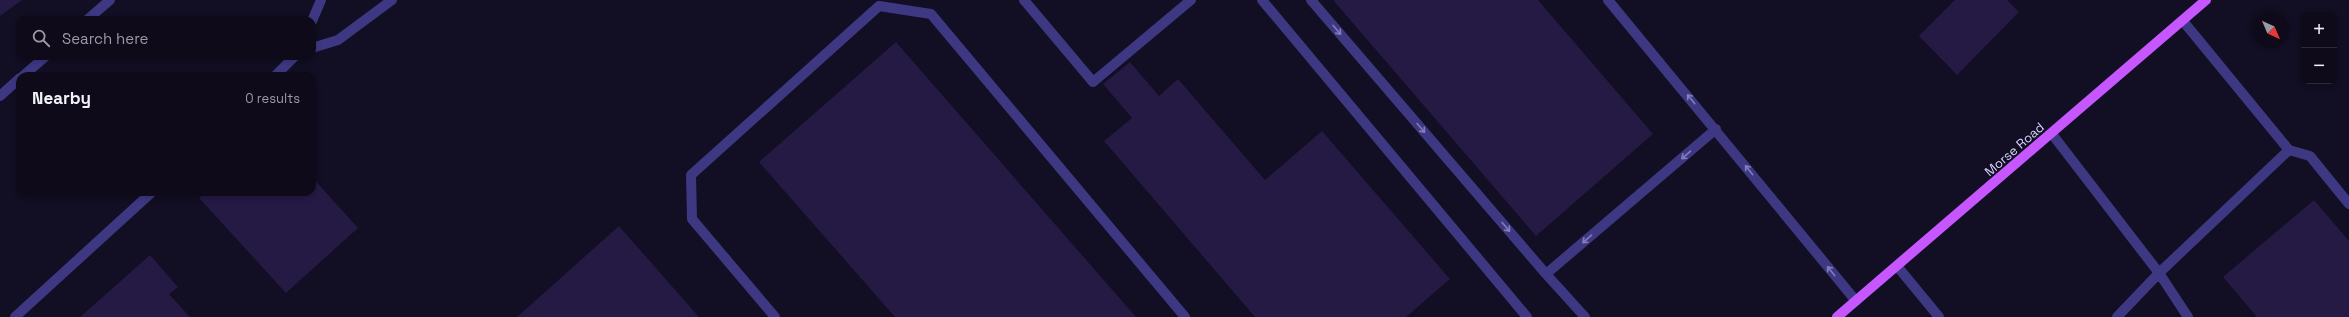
<!DOCTYPE html>
<meta charset="utf-8">
<style>
:root{--surface:#0e0a1a;--page:#171323;--text:#f1f3f6;--muted:#9b9aa2;--line:#2e2b39}
body{margin:0;font-family:"Space Grotesk",sans-serif;background:var(--page);color:var(--text)}
.controls{position:absolute;right:12px;top:12px;display:grid;overflow:hidden;border-radius:8px;box-shadow:0 2px 6px #0003}
.controls button{width:36px;height:36px;display:grid;place-items:center;padding:0;border:0;border-bottom:1px solid var(--line);background:var(--surface);color:var(--text);font:20px sans-serif}
.compass{position:absolute;left:2253px;top:12px;width:36px;height:36px;border-radius:50%;background:var(--surface);box-shadow:0 2px 6px #0003;rotate:136deg}
.list{margin:0;padding:0;list-style:none}
h2{display:flex;justify-content:space-between;align-items:center;height:52px;margin:0;padding:0 16px;font-size:17px}
h2 small{font-size:13px;font-weight:400;color:var(--muted)}
.icon{flex:none;width:22px;height:22px;fill:none;stroke:currentColor;stroke-width:2;stroke-linecap:round;stroke-linejoin:round}
.map{position:relative;flex:none;width:2349px;height:317px;overflow:hidden}
.search{position:absolute;background:var(--surface);box-shadow:0 2px 6px #0003;left:16px;top:16px;width:300px;height:44px;display:flex;align-items:center;gap:10px;box-sizing:border-box;padding:0 14px;border-radius:12px;color:var(--muted);font-size:15px}
.panel{position:absolute;background:var(--surface);box-shadow:0 2px 6px #0003;left:16px;top:72px;width:300px;height:124px;border-radius:12px}
.map>svg:first-child{display:block}
.building{fill:#241a44}
.lines{fill:none;stroke-linecap:round;stroke-linejoin:round}
.minor{stroke:#3e3883;stroke-width:10}
.major{stroke:#c657ff;stroke-width:10}
.oneway{stroke:#837cbb}
.labels{text-anchor:middle;stroke-width:3.5;stroke-linejoin:round;paint-order:stroke}
.street-label{font-size:13px;fill:#d7d0ff;stroke:#120e23}
</style>
<div class="map">
<svg width="2349" height="317" viewBox="0 0 2349 317">
<rect width="100%" height="100%" fill="#120e23"/>
<!-- building -->
<path class="building" d="M0 0H22L0 16Z
M1333 0H1538L1653 134 1536 236Z
M1955 0H2007L2019 12 1957 75 1919 36Z
M896 42 1136 317H895L759 162Z
M1130 62 1159 96 1178 79 1265 180 1322 131 1450 279 1406 317H1255L1104 141 1132 118 1103 84Z
M312 177 358 228 286 293 199 198 206 192H312Z
M2314 200 2349 241V317H2257L2223 277Z
M619 226 699 317H517Z
M150 255 178 287 169 294 190 317H80Z"/>
<g class="lines">
<!-- minor -->
<path class="minor" d="M1024 0 1093 82 1191 0
M1262 0 1527 317
M1311 0 1546 274
M1608 0 1856 301
M87 20 110 0
M312 21 321 0
M2183 21 2289 150 2159 273 2188 317
M312 48 338 40 392 0
M23 76 46 56
M275 76 295 56
M0 96 20 78
M2052 134 2159 273 2117 317
M2289 150 2310 156 2349 204
M1897 266 1939 317
M15 317 152 192
M775 317 692 219 691 175 879 6 931 14 1185 317
M1585 317 1546 274 1716 129"/>
<!-- major -->
<path class="major" d="M1837 317 2206 0"/>
</g>
<!-- one-way arrows -->
<defs><path id="oneway-shaft" d="M-6 0H5M1.5-3L5.5 0L1.5 3" fill="none" stroke-width="1.6" stroke-linecap="round" stroke-linejoin="round"/></defs>
<g class="oneway">
<use href="#oneway-shaft" transform="translate(1337 30) rotate(49)"/>
<use href="#oneway-shaft" transform="translate(1691 99) rotate(-129)"/>
<use href="#oneway-shaft" transform="translate(1421 128) rotate(49)"/>
<use href="#oneway-shaft" transform="translate(1686 155) rotate(139)"/>
<use href="#oneway-shaft" transform="translate(1749 170) rotate(-129)"/>
<use href="#oneway-shaft" transform="translate(1506 227) rotate(49)"/>
<use href="#oneway-shaft" transform="translate(1587 239) rotate(139)"/>
<use href="#oneway-shaft" transform="translate(1831 271) rotate(-129)"/>
</g>
<g class="labels">
<!-- street labels -->
<g class="street-label">
<text transform="translate(2014 149) rotate(-41)" y="5">Morse Road</text>
</g>
</g>
</svg>
<div class="controls">
<button>+</button>
<button>−</button>
</div>
<svg class="compass" viewBox="-18 -18 36 36"><path d="M0-13l5 13h-10z" fill="#e53935"/><path d="M0 13l5-13h-10z" fill="#9b9aa2"/></svg>
<div class="search"><svg class="icon" aria-label="search" viewBox="0 0 24 24"><circle cx="10" cy="10" r="6"/><path d="M15 15l6 6"/></svg>Search here</div>
<section class="panel">
<h2>Nearby<small>0 results</small></h2>
<ul class="list">
</ul>
</section>
</div>
